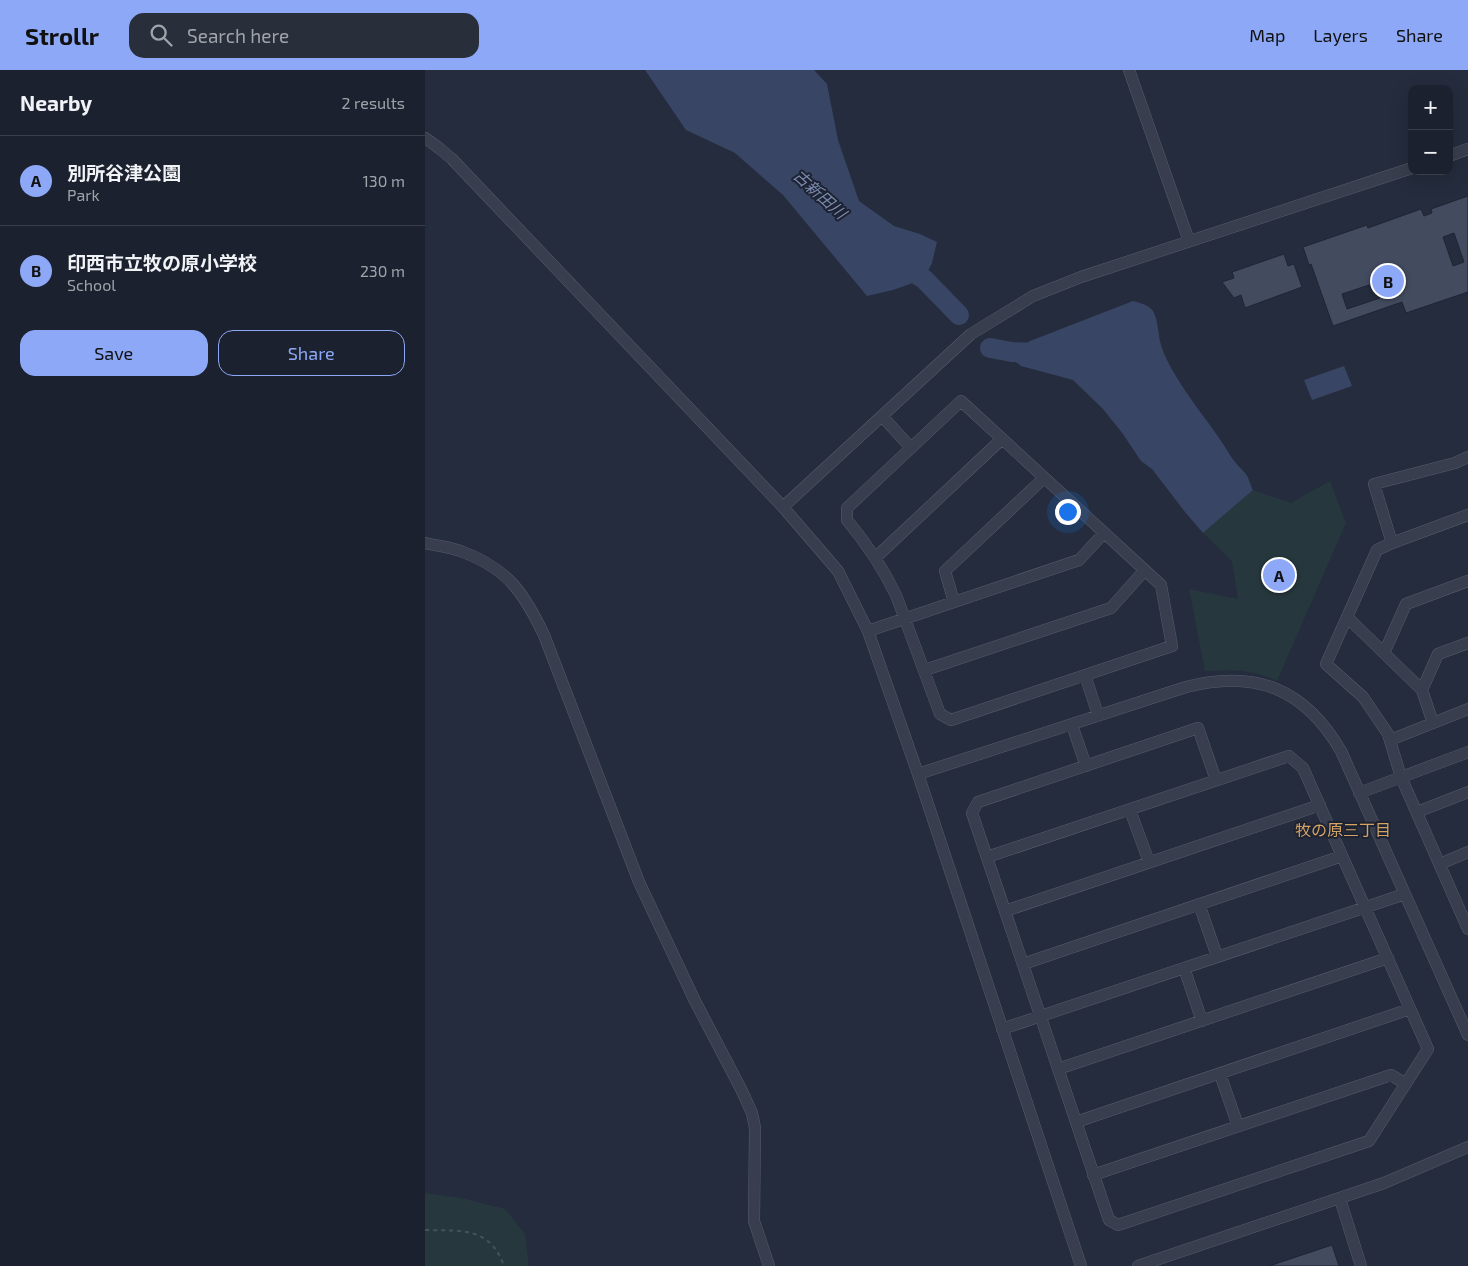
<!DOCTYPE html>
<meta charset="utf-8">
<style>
:root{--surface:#1b212e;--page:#282e3a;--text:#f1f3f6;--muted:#a0a3aa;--line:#393e4a;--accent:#8ca8f6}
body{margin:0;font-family:"Exo 2","Noto Sans JP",sans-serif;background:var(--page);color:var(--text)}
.controls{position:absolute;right:15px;top:15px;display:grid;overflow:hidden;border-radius:10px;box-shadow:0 5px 20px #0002}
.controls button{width:45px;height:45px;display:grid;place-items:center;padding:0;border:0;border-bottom:1px solid var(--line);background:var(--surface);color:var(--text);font:25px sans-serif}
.you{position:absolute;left:642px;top:441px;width:18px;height:18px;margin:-12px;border:4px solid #fff;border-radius:50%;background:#1a73e8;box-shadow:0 0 0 8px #1a73e833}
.badge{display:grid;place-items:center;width:32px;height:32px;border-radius:50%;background:var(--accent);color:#111;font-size:16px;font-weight:700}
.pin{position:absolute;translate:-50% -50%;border:2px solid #fff;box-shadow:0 1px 5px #0006}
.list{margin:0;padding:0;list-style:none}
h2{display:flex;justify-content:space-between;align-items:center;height:65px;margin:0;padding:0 20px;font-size:21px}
h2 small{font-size:16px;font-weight:400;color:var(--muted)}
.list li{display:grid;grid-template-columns:32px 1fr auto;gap:15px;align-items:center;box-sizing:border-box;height:90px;padding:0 20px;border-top:1px solid var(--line)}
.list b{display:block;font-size:19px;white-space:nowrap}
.list p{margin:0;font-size:16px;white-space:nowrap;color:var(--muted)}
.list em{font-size:16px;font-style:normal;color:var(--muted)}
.actions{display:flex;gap:10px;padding:15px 20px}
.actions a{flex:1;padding:11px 0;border:1px solid var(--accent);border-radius:15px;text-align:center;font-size:18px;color:var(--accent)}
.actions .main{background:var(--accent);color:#111}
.icon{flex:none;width:28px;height:28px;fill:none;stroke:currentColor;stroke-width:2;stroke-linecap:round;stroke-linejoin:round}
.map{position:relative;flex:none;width:1043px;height:1196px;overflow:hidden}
header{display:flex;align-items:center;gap:30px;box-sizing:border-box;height:70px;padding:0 25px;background:var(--accent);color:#111}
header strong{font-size:24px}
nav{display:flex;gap:28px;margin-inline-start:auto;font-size:18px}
.search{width:350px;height:45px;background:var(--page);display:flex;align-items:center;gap:12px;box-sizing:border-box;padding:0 18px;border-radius:15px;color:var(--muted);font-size:19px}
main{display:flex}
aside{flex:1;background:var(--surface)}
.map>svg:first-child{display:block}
.green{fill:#26383e}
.water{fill:#394564}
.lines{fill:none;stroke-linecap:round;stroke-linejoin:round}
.river{stroke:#394564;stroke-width:20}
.building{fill:#434b5f;stroke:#1f2534;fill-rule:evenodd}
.minor-casing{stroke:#565c6b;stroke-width:12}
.path{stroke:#415458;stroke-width:2;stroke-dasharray:4 4;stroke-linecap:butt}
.minor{stroke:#383e4d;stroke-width:11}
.labels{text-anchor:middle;stroke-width:4;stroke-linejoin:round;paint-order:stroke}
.water-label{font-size:16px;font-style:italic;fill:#7c8cb0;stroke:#1d2332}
.neighbourhood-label{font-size:16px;fill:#d3a265;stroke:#1d2332}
</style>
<header>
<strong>Strollr</strong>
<div class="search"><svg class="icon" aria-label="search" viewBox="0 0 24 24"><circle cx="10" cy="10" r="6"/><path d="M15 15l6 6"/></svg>Search here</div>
<nav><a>Map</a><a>Layers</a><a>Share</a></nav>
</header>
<main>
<aside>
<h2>Nearby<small>2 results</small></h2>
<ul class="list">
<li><span class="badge">A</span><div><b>別所谷津公園</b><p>Park</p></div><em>130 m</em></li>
<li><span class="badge">B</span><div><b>印西市立牧の原小学校</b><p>School</p></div><em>230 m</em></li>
</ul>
<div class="actions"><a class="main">Save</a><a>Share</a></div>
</aside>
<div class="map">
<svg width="1043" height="1196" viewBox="0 0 1043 1196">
<rect width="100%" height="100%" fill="#242c3d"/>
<!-- green -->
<path class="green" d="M905 411 921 453 852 611C829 599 805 600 780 601L764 519 813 529 807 491 778 463 828 420 866 433Z
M0 1123 36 1128 80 1139 100 1164 104 1196H0Z"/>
<!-- water -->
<path class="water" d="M220 0H389L402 14 413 70 434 131 469 156 495 164 512 172 507 193 499 209 468 220 442 226 358 125 310 83 261 60Z
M708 231C715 233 724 235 728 241 733 250 733 261 735 271 737 280 741 288 745 296 763 329 788 356 807 388 811 394 816 398 820 403 824 407 825 415 828 420L778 463 760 442 727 399 716 391 698 364 678 339 648 310 596 296 587 289V282L605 271Z
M919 296 927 316 887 330 879 310Z"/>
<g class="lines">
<!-- river -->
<path class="river" d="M477 196 499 209 534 245
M565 278 587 282 614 283"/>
</g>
<!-- building -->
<path class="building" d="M1043 126V222L981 243 977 232 908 256 886 194 884 195 878 177 942 155 943 158 996 139 999 146 1007 143 1006 139ZM1029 163 1039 192 1028 196 1018 167ZM950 213 955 228 922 239 917 224Z
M859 184 863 196 869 194 877 217 820 238 816 225 809 228 797 212 809 208 807 202Z
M907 1175 914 1196H844Z"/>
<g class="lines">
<!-- minor casing -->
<g class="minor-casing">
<path id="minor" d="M704 0 764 171
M0 68 14 78 27 89 358 437 413 501 443 561 493 704 656 1196
M1024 86 1043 79
M536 331 736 515 747 576 526 650 515 644 471 525C458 498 441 473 422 450V438Z
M457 346 486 378
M1043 387 1030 393 949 414 967 473 952 480 901 594 938 627 963 664 976 707 1043 859
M358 437 546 264 608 226 656 207 987 98
M0 473C12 476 26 477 38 482 83 499 99 523 119 565L214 812 269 929 316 1019 327 1043 330 1058 329 1151 344 1196
M967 473 1043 445
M450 488 577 369
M529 532 520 501 619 408
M922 547 997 620
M443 561 654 490 679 463
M1043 573 1013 584 997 620 1008 653 1043 639
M959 583 981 534 1043 511
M500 600 686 538 719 501
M660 605 673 645
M647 655 661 696
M965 670 1008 653
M493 704 761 617C831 599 880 619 916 681L1043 965
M934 723 1043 682
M705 740 724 792
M992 742 1043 722
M562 787 864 686 878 698 1003 979 944 1071 693 1155 684 1150C638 1014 592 878 547 743L553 732 773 658 791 710
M1015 794 1043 782
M774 834 792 886
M580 841 895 735
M598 894 917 786
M759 898 777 951
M577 959 980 824
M633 999 963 888
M795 1004 813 1056
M651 1052 985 939
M668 1105 966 1005 981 1014
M915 1129 936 1196
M713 1196 959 1113 1043 1077"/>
</g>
<!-- path -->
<path class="path" d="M0 1160C35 1161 65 1156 79 1196"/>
<!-- minor -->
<use href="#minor" class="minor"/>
</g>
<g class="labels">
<!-- water labels -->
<g class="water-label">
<text transform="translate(395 124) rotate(42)" y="6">古新田川</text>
</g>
<!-- neighbourhood labels -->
<g class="neighbourhood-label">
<text x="918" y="766">牧の原三丁目</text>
</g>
</g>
</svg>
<div class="controls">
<button>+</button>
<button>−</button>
</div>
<div class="you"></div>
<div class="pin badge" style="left:854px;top:505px">A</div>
<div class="pin badge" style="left:963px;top:211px">B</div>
</div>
</main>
